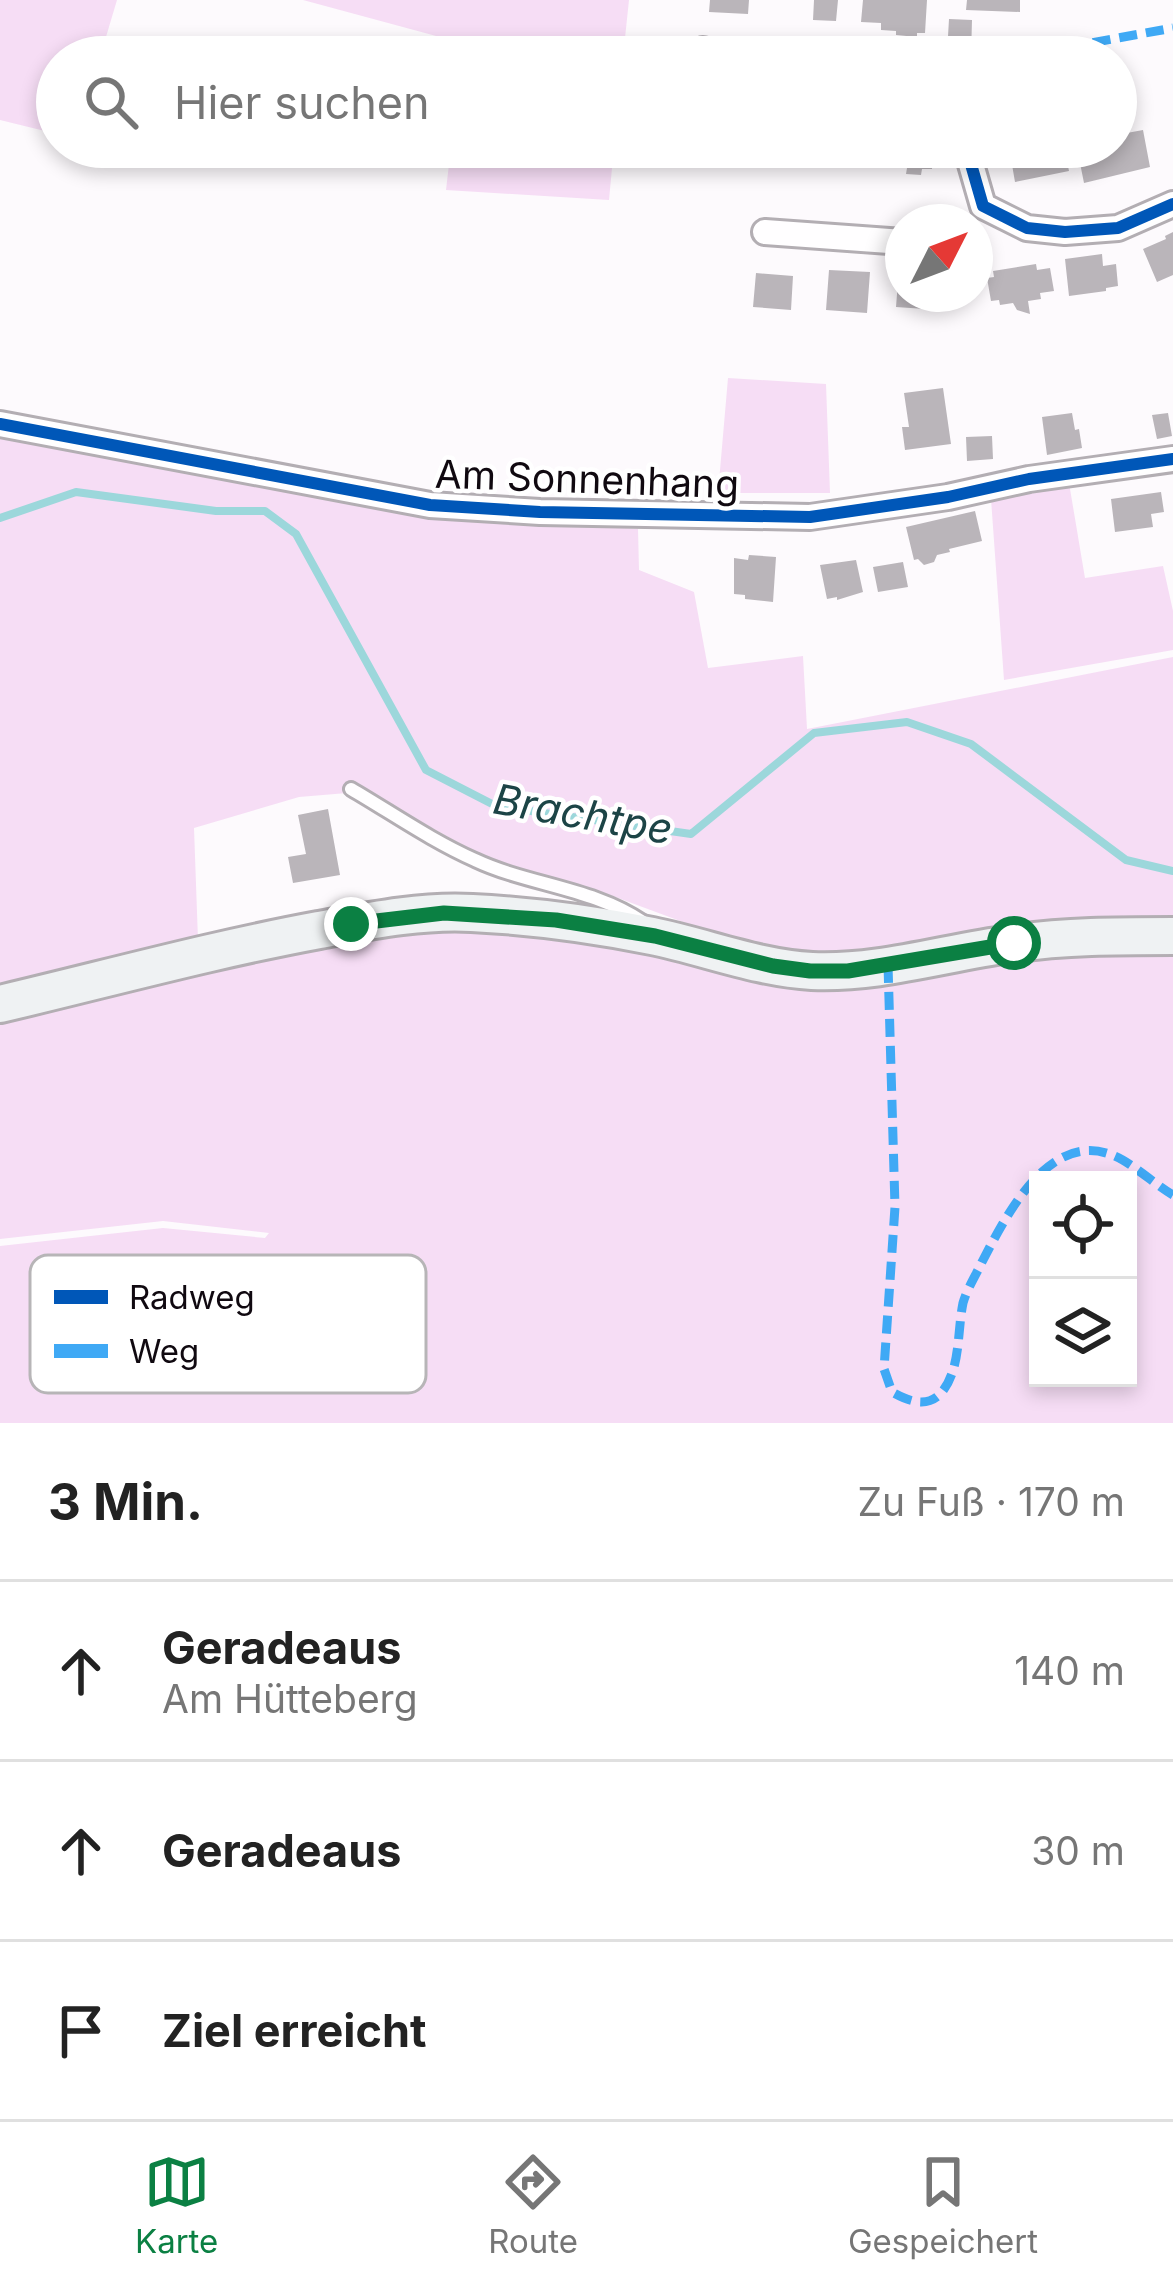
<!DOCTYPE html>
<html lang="de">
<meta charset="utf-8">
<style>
:root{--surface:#fff;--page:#f2f2f2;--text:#222;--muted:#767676;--line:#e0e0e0;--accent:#0b8043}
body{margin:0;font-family:Inter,sans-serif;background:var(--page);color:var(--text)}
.controls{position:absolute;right:36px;bottom:36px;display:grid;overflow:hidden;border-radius:0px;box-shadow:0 6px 18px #0003}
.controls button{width:108px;height:108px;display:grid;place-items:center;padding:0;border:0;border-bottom:3px solid var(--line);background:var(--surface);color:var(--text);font:60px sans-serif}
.compass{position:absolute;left:885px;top:204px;width:108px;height:108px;border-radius:50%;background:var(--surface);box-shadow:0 6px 18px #0003;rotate:48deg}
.stop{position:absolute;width:36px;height:36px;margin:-27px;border:9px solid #0b8043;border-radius:50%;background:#fff}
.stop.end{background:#0b8043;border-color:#fff;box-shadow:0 3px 12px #0008}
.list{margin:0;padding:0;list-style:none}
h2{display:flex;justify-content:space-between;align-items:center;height:156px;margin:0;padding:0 48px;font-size:51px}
h2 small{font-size:39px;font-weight:400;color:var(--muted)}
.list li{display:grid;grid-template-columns:78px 1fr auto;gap:36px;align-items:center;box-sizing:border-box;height:180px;padding:0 48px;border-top:3px solid var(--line)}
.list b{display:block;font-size:45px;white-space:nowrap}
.list p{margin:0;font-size:39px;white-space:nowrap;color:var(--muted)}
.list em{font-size:39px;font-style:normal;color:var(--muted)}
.icon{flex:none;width:66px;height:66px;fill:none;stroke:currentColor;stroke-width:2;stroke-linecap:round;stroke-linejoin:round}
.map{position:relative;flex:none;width:1173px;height:1423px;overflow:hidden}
.search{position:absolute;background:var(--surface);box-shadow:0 6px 18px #0003;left:36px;right:36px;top:36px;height:132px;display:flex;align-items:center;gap:30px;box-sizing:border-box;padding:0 42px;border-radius:66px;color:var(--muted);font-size:45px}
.sheet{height:696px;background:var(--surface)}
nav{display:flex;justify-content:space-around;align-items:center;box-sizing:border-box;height:168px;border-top:3px solid var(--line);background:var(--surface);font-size:33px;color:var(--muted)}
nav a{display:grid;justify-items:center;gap:6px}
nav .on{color:var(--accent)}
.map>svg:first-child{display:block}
.green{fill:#f6ddf5;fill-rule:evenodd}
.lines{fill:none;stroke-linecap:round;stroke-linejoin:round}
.stream{stroke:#9cd7db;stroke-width:8}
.building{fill:#bab5ba}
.service-casing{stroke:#b3aeb3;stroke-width:18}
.minor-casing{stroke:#b3aeb3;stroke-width:30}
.secondary-casing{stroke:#b3aeb3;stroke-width:42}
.service{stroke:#fffeff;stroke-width:12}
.minor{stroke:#fffeff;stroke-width:24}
.secondary{stroke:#eff2f3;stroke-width:36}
.quiet{stroke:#3fa9f5;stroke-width:9;stroke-dasharray:18 9;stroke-linecap:butt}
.cycleway-casing{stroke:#fff;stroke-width:20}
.cycleway{stroke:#0057b8;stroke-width:12}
.route{stroke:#0b8043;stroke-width:15}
.labels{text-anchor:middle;stroke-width:9;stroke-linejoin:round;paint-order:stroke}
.street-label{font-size:39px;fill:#100910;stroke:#fff}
.water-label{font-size:42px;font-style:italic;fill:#1c4446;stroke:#fff}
.key{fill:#fff;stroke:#b7b5b7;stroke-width:3}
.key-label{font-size:33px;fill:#100910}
</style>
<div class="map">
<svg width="1173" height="1423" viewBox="0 0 1173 1423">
<rect width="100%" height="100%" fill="#fdfafd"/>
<!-- green -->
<path class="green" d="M0 0H117L100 57H57V134L0 120Z
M303 0H629L623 57H461L462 43Z
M451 147H614L609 200 446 190Z
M728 378 826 384 830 493H718Z
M0 429 426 513 638 529 639 570 694 592 708 668 803 656 807 729 1173 657V923L880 954 814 956 745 945 610 895 482 856 359 787 347 793 299 797 194 828 198 940 0 990Z
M1069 483 1085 578 1163 566 1173 611V650L1004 680 991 499Z
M470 927 620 934 726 967 1058 952 1173 953V1423H0V1246L163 1228 265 1238 269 1233 163 1221 0 1239V1015L238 959ZM1038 1180H1128V1378H1038Z"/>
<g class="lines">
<!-- stream -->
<path class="stream" d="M0 518 76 492 216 511H265L296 534 426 770 496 806 691 834 814 733 907 722 971 744 1126 860 1173 871"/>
</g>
<!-- building -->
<path class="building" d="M710 0H749L748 14 709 12Z
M814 0H838L836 21 813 20Z
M863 0H927L925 33H917V37L896 35V31L881 30V23L861 22Z
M967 0H1020V12L966 10Z
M949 19 972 20 971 55 947 54Z
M1143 130 1150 167 1084 183 1078 153 1116 147V135Z
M897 147H933L932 169H922L921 175 906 174 907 168 896 167Z
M1009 147H1064L1069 171 1015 182Z
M1173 232V275L1157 282 1143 249 1166 239 1165 236Z
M1102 254 1103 266 1116 264 1118 286 1106 288V291L1069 296 1065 259Z
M1036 264 1037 270 1050 268 1054 291 1040 293 1041 299 1028 301 1030 314 1017 310 1013 303 1000 305 999 300 991 301 987 278 994 277 993 271Z
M899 268H903V294H941L940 310 896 307Z
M829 270 870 272 867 313 826 310Z
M756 273 793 276 791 310 753 307Z
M943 388 951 444 905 450 902 427H909L904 393Z
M1072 413 1075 430 1079 429 1082 448 1047 455 1042 417Z
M1168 413 1172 436 1157 439 1152 415Z
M992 436 993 459 967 461 966 437Z
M1161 492 1164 512 1151 514 1153 527 1115 532 1111 499Z
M975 511 982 541 949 549 950 552 937 555 934 562 924 565 918 559 914 560 906 527Z
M749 555 776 557 773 602 745 599V595L734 594V558L748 560Z
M856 560 863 592 837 600V597L827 599 820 565Z
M903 562 908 587 878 592 873 567Z
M328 809 340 875 293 883 288 857 306 854 298 815Z"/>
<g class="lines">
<!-- service casing -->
<g class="service-casing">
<path id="service" d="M351 789C392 813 432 841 475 860 528 885 594 888 643 922"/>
</g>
<!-- minor casing -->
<g class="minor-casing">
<path id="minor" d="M703 50 731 57
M966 147 983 206 1027 228 1065 232 1118 228 1173 204
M765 232 903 242
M0 424 430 505 540 512 810 517 948 497 1029 479 1173 459"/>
</g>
<!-- secondary casing -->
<g class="secondary-casing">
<path id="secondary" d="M0 1004C106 979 211 950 319 930 368 921 422 910 472 913 532 916 593 924 652 936 706 947 757 968 812 971 878 974 944 953 1010 944 1064 936 1118 936 1173 936"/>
</g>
<!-- service -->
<use href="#service" class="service"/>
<!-- minor -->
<use href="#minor" class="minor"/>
<!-- secondary -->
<use href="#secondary" class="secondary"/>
<!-- quiet -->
<path class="quiet" d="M1013 57 1173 28
M888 965 895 1207 884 1369 892 1392C908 1401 928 1409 942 1392 961 1368 957 1332 963 1303 967 1289 976 1275 982 1262 1005 1218 1048 1130 1112 1155 1131 1162 1154 1184 1173 1195"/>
<!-- cycleway casing -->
<g class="cycleway-casing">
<path id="cycleway" d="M966 147 983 206 1027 228 1065 232 1118 228 1173 204
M0 424 430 505 540 512 810 517 948 497 1029 479 1173 459"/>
</g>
<!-- cycleway -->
<use href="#cycleway" class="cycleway"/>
</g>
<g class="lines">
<!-- route -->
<path class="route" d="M351 924 444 913 556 920 655 936 773 966 810 971H848L1014 943"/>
</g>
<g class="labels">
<!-- street labels -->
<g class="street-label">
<text transform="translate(587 479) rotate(2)" y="14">Am Sonnenhang</text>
</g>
<!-- water labels -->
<g class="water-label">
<text transform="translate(583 814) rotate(10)" y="15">Brachtpe</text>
</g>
</g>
<!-- legend -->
<rect x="30" y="1255" width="396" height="138" rx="18" class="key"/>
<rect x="54" y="1290" width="54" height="14" fill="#0057b8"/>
<rect x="54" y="1344" width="54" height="14" fill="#3fa9f5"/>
<g class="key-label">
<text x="129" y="1309">Radweg</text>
<text x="129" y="1363">Weg</text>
</g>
</svg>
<div class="controls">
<button><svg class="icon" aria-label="locate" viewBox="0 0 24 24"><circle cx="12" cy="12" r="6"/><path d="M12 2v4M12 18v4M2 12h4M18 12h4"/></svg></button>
<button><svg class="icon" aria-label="layers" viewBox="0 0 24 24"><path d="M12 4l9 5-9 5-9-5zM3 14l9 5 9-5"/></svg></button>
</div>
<svg class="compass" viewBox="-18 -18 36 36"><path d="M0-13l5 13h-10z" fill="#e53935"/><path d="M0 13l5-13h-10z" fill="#767676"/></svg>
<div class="stop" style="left:1014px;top:943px"></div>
<div class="stop end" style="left:351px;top:924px"></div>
<div class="search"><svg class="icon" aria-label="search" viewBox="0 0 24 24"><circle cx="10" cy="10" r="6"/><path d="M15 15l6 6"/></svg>Hier suchen</div>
</div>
<section class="sheet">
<h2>3 Min.<small>Zu Fuß · 170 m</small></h2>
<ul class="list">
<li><svg class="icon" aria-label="ahead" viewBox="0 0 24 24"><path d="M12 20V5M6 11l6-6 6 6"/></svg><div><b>Geradeaus</b><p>Am Hütteberg</p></div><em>140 m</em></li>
<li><svg class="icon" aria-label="ahead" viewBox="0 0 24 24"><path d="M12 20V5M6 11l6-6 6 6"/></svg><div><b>Geradeaus</b></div><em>30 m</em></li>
<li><svg class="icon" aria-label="arrive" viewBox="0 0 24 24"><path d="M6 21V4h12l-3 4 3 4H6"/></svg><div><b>Ziel erreicht</b></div></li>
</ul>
</section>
<nav>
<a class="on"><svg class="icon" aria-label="map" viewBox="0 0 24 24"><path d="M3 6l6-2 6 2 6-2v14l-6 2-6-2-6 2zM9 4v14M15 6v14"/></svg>Karte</a>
<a><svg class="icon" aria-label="directions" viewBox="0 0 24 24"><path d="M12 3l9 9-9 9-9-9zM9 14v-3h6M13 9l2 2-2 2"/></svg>Route</a>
<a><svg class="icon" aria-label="saved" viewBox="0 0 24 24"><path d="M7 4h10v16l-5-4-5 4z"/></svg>Gespeichert</a>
</nav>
